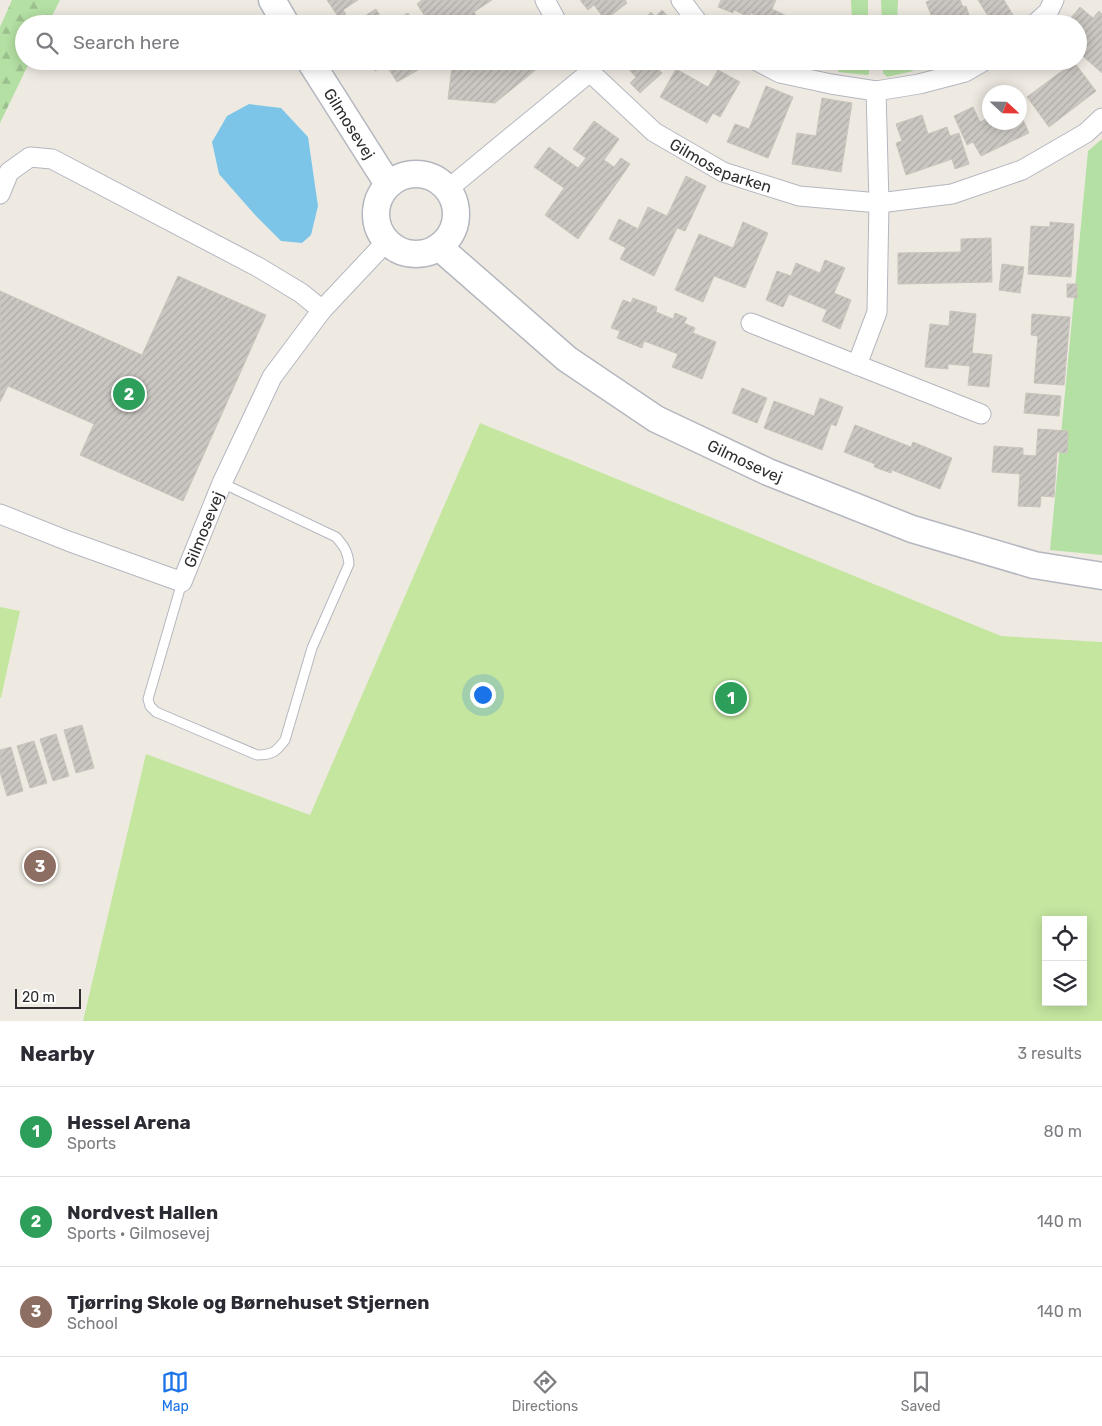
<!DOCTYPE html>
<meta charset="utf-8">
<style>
:root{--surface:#fff;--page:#f7f7f7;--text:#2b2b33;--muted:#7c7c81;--line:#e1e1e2;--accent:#1a73e8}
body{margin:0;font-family:Rubik,sans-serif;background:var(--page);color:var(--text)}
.controls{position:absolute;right:15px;bottom:15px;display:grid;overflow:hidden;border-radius:0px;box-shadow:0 2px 12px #0003}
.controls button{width:45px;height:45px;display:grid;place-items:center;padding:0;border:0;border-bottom:1px solid var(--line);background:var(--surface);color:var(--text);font:25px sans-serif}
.compass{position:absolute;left:982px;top:85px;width:45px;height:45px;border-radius:50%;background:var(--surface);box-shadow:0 2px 12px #0003;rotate:112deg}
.scale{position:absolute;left:15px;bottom:12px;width:66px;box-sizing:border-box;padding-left:5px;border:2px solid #2e2e2e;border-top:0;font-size:14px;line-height:18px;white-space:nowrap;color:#2e2e2e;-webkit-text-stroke:4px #fff;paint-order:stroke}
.you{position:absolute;left:482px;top:694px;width:18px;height:18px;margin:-12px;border:4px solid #fff;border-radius:50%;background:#1a73e8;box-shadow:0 0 0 8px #1a73e833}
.badge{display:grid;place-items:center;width:32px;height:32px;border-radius:50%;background:var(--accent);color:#fff;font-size:16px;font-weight:700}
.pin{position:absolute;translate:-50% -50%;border:2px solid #fff;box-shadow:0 1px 5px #0006}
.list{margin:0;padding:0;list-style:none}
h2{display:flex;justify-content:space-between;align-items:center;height:65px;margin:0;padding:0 20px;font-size:21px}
h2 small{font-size:16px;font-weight:400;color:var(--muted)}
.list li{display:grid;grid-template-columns:32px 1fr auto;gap:15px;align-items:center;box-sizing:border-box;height:90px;padding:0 20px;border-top:1px solid var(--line)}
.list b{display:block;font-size:19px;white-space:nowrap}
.list p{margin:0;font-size:16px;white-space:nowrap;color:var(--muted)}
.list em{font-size:16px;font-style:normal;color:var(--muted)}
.icon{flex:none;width:28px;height:28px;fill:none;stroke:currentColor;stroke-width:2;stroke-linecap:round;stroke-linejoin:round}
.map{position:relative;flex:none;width:1102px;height:1021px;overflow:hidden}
.search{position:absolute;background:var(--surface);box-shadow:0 2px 12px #0003;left:15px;right:15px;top:15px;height:55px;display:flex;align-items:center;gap:12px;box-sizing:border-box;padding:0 18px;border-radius:28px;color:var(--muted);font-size:19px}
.sheet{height:335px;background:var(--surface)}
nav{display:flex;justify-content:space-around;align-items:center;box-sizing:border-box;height:70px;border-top:1px solid var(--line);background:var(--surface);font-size:14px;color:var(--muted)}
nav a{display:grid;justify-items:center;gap:2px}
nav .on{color:var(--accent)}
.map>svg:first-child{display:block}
.grass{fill:#b4e0a3}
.forest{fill:url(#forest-firs)}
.pitch{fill:#c4e69f;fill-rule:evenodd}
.water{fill:#7dc5e8}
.building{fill:url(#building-hatch);stroke:#cac5bb}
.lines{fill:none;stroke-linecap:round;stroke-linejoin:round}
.lane-casing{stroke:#b5b7c0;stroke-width:11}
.street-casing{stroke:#b5b7c0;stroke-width:21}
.secondary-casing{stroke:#b5b7c0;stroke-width:29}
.lane{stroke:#fff;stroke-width:9}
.street{stroke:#fff;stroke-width:19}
.secondary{stroke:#fff;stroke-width:26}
.labels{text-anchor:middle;stroke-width:4.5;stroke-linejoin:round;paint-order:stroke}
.street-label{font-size:16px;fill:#2e2e2e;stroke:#fff}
</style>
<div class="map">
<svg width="1102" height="1021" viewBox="0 0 1102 1021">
<defs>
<pattern id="forest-firs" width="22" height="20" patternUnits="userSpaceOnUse" patternTransform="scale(1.25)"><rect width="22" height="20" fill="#b4e0a3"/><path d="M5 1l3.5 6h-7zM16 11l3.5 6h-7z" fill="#9bc08d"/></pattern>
<pattern id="building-hatch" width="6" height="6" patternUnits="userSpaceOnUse" patternTransform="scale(1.25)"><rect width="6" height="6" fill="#cac6c1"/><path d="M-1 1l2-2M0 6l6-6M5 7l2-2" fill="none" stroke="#aeaaa6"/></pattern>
</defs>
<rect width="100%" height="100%" fill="#eeeae2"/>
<!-- grass -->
<path class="grass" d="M851 0H868V24H852Z
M881 0H898L897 24H882Z
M841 61H869V74L867 75 838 72Z
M883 61H910L913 71 887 77 883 73Z
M1102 139V555L1050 550 1088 151Z"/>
<!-- forest -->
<path class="forest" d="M12 0H60L48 24H24V61H30L0 123V27Z"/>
<!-- pitch -->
<path class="pitch" d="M480 423 1001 636 1102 642V1021H83L146 754 310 815ZM1046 920H1083V1002H1046Z
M0 607 20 611 1 698 0 697Z"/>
<!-- water -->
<path class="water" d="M249 104 281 108 308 137 318 206 311 235 302 243 281 241 256 216 219 174 212 142 227 116Z"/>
<!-- building -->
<path class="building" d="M327 0H358L343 10 346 14 339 18Z
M422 0H492L474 12 476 15 467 22 464 17 453 24H430L417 4Z
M580 0H625L627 3 605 20 594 5 588 10Z
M721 0H776L772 9 804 24H760L763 19 751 13 749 17 734 10 733 13 718 7Z
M931 0H960L963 7 966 6 972 24H922L933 20 926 2Z
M978 0H1004L1013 15 1000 24H993Z
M1080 7 1093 18 1099 11 1102 14V73L1078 52V24H1066Z
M376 9 385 24H352Z
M662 10 675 24H639L651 12 655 17Z
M408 13 415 24H390Z
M809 15 827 24H805Z
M369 61H422L425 66 397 82 386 65 375 71Z
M495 61H532L538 68 495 103 448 99 452 67 485 70Z
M621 61H654L652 64 662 73 640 93 630 83 636 77Z
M1074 62 1096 91 1049 127 1027 97Z
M676 69 708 87 718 70 740 82 720 117 713 113 707 123 660 97Z
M766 86 793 97 768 158 727 142 735 124 749 129Z
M822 98 852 103 841 172 792 164 797 133 816 136Z
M973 107 980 122 990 117V122H1020V113L1029 133 981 156 973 142 967 145 954 116Z
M922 115 928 134 947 127 950 136 959 133 969 164 955 169 952 159 906 175 896 143 902 141 896 124Z
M594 121 619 139 604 160 614 167 621 158 630 164 578 239 545 215 564 188 534 167 549 147 578 168 586 158 573 149Z
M686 176 706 186 685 231 677 228 654 276 620 259 626 248 609 239 619 219 638 229 648 207 667 216Z
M743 222 768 233 745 288 714 276 703 302 675 290 699 234 733 248Z
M1050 222 1074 224 1071 277 1028 274 1031 226 1050 227Z
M991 238 992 282 898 284V253L961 252V239Z
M825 260 845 268 834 293 851 300 840 329 822 321 827 310 789 294 783 307 766 300 777 271 791 276 796 263 820 273Z
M1002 264 1024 267 1020 293 999 290Z
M178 276 266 315 183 501 80 455 94 424 8 386 0 402V291L142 355Z
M1067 284H1077V298L1067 297Z
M633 298 657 307 656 312 673 319 675 313 687 318 684 323 695 328 693 333 716 342 702 379 672 367 678 354 644 341 642 348 617 338 620 331 611 328 623 300 631 303Z
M950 311 976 314 972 353 992 355 989 387 968 385 970 366 948 364V369L925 367 930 324 949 326Z
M1032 314 1070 317 1064 385 1034 383 1038 336 1031 335Z
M742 388 767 398 757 423 732 413Z
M1026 393 1061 396 1059 416 1024 413Z
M820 398 843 407 836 426 831 424 822 450 764 428 774 401 814 416Z
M855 425 911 447 913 442 952 458 940 489 892 470 891 473 874 467 875 464 844 452Z
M1038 429 1068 431 1067 453 1057 452 1054 497 1041 496 1040 507 1018 506 1020 474 992 472 994 446 1023 448V455L1036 456Z
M82 725 94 768 76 773 64 730Z
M56 734 69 776 53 781 40 739Z
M34 741 47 783 30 788 17 746Z
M11 747 23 791 7 796 0 772V750Z"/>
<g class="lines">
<!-- lane casing -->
<g class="lane-casing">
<path id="lane" d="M182 582 148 699 150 706 156 712 257 755C272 755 276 752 285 740L312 648 349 564C348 552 344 546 336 537L222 483"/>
</g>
<!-- street casing -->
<g class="street-casing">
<g id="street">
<path d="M545 0 558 24"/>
<path d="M681 0 699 24"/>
<path d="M1035 24 1048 12 1054 0"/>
<path id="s1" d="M583 61 590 72 654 132 723 172 799 196 879 203 952 194 1022 170 1086 133 1102 118"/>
<path d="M757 61 780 73 831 84 876 91 919 84 965 72 984 61"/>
<path d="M448 189 590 72"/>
<path d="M0 194 9 172 30 157 52 159 258 267 301 293 322 310"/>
<path d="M751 323 981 414"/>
<path d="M857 365 877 312 879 203 876 91"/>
<path id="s2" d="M0 514 68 541 182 582 222 483 272 377 322 310 386 242"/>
</g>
</g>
<!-- secondary casing -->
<g class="secondary-casing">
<g id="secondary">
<path d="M272 0 286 24"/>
<path id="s3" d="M310 61 388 184"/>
<circle cx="416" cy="214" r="40"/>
<path id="s4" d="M439 247 567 359 656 419 768 472 912 529 1034 565 1102 576"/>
</g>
</g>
<!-- lane -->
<use href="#lane" class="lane"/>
<!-- street -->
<use href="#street" class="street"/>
<!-- secondary -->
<use href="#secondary" class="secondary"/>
</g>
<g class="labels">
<!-- street labels -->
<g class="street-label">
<text dy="6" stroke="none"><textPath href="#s3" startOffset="74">Gilmosevej</textPath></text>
<text dy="6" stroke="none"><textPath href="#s1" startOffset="176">Gilmoseparken</textPath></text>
<text dy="6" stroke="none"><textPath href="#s4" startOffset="376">Gilmosevej</textPath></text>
<text dy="6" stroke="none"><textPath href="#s2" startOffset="251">Gilmosevej</textPath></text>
</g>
</g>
</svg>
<div class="controls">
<button><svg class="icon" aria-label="locate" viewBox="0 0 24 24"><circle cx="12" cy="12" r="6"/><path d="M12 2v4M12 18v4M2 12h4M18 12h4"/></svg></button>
<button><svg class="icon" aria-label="layers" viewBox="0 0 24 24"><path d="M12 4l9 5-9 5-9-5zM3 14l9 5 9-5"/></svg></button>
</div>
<svg class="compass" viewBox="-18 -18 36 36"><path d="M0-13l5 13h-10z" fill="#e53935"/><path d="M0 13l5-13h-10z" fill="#7c7c81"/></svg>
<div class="scale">20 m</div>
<div class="you"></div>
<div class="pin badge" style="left:731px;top:698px;background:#2e9e5b">1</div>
<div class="pin badge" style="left:129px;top:394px;background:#2e9e5b">2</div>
<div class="pin badge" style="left:40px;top:866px;background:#8d6e63">3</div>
<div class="search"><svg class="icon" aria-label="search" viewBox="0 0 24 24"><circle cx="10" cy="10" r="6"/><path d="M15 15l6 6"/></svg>Search here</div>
</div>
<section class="sheet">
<h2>Nearby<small>3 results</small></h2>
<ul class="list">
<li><span class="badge" style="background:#2e9e5b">1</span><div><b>Hessel Arena</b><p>Sports</p></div><em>80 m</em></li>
<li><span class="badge" style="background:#2e9e5b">2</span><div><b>Nordvest Hallen</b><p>Sports · Gilmosevej</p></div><em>140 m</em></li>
<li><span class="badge" style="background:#8d6e63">3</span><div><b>Tjørring Skole og Børnehuset Stjernen</b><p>School</p></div><em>140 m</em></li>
</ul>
</section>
<nav>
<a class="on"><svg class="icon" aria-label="map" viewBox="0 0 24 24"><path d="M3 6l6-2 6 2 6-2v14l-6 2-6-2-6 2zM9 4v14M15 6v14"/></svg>Map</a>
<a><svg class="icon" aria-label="directions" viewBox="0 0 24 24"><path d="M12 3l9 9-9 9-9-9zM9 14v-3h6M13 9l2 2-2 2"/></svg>Directions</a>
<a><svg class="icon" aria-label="saved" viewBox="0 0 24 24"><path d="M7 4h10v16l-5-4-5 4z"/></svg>Saved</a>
</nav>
